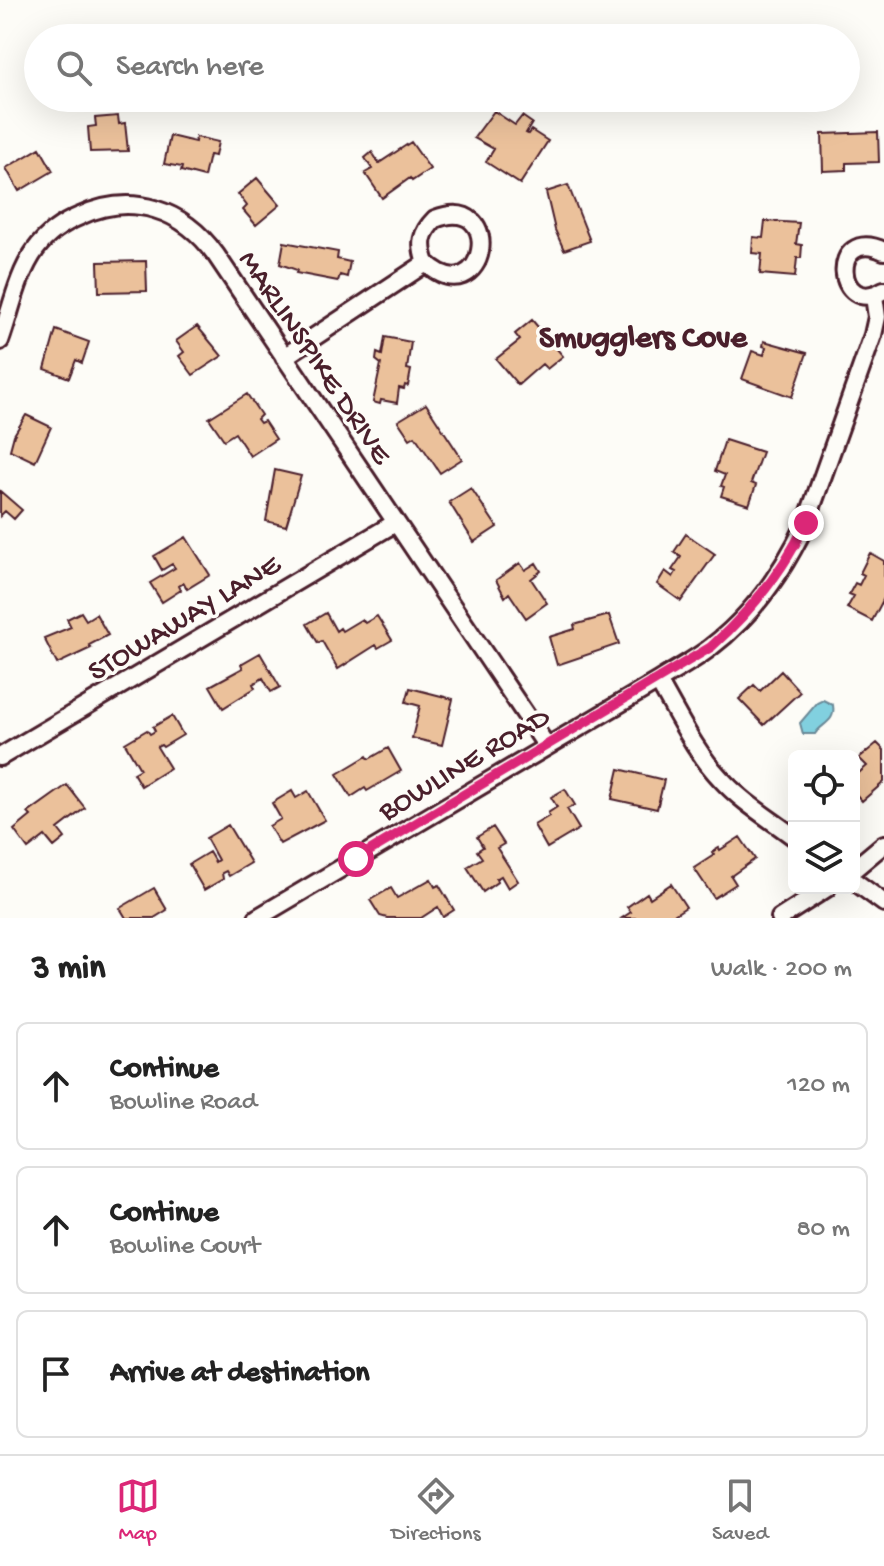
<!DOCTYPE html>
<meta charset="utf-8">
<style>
:root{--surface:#fff;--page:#f2f2f2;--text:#222;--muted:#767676;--line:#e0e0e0;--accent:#db2777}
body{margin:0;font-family:"Gochi Hand",sans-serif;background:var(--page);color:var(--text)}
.controls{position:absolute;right:24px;bottom:24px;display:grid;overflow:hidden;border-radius:12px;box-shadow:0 8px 32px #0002}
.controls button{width:72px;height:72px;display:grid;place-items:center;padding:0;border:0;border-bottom:2px solid var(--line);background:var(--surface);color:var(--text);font:40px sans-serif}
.stop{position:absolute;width:24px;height:24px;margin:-18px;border:6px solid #db2777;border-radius:50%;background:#fff}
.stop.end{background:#db2777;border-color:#fff;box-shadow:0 2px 8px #0008}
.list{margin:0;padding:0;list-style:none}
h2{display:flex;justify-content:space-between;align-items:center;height:104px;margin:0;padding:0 32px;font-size:34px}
h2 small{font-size:26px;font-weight:400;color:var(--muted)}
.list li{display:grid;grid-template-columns:52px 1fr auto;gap:24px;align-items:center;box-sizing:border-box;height:128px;margin:0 16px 16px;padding:0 16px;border:2px solid var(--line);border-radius:12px}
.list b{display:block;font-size:30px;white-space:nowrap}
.list p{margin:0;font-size:26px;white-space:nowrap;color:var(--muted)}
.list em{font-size:26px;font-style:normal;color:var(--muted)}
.icon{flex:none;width:44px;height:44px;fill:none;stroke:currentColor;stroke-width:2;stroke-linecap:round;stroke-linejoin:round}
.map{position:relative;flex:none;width:884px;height:918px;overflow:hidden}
.search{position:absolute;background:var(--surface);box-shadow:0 8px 32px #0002;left:24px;right:24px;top:24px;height:88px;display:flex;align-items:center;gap:20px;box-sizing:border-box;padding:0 28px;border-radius:44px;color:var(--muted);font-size:30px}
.sheet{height:536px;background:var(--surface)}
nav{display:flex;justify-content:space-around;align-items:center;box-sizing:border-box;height:112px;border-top:2px solid var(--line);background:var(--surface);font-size:22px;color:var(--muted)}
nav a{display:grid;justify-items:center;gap:4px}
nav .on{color:var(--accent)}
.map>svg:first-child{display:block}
.water{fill:#81d0df;stroke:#6b8997;stroke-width:2}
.building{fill:#ebc19b;stroke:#4a1f2b;stroke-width:2}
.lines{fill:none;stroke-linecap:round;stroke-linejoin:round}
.street-casing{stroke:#4a1f2b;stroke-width:22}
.street{stroke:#fdfcf7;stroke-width:16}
.route{stroke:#db2777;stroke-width:10}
.labels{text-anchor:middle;stroke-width:7;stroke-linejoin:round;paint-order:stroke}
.street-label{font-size:30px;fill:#4a1f2b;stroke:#fdfcf7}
.neighbourhood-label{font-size:32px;font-weight:bold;fill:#4a1f2b;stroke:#fdfcf7}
</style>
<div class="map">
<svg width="884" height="918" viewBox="0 0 884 918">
<rect width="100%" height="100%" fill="#fdfcf7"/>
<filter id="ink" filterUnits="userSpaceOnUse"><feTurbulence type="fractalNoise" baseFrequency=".0125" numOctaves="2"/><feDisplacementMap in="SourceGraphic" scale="16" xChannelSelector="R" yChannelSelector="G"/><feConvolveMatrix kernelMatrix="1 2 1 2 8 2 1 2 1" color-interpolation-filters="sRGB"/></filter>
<g filter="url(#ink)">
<!-- water -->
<path class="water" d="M823 700 833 705C836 722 822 723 815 734H803L800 723 817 703Z"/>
<!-- building -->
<path class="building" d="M494 111 515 125 522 116 532 123 526 133 528 134 531 130 548 141 520 184 486 162 494 149 474 138Z
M118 116 119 124 125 123 128 151 90 152 88 127 96 126 95 118Z
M878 132 879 162 846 163V170L823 171 822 134Z
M170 136 195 142 196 137 218 142 215 156 209 155 204 177 181 171 182 167 164 164Z
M411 142 430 169 412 181 410 178 382 198 365 173 372 169 365 158 372 152 379 163Z
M40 148 53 171 19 191 6 168Z
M257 178 280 205 256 225 243 210 247 206 238 194Z
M568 185 590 241 564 250 555 230 546 192Z
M765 221 799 223 796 244 802 245 801 258H797L795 277 760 274 762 254 752 253 753 237 763 238Z
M284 242 338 252 337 259 350 262 347 277 340 275 338 281 296 273 297 270 280 264Z
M146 261 147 291 99 292 98 262Z
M532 320 563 356 547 369 542 364 518 385 496 359 520 340 515 334Z
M197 326 222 356 193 375 179 356 184 352 176 341Z
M56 330 89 342 82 363 76 360 69 378 45 369Z
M385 337 411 342 407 369 411 370 408 386 405 385 404 389 399 388 397 403 381 400 380 404 373 402 381 364 376 360 377 353 382 355Z
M764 341 807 353 792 397 742 379 752 351 764 355 766 347 763 346Z
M247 394 261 415 257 419 260 423 264 421 276 439 250 456 235 433 224 440 209 418Z
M426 404 462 459 440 473 415 436 410 439 398 421Z
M26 415 51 427 35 462 10 450 14 435Z
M725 440 762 452 751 483 756 485 749 505 721 496 724 487 721 486 725 475 715 471Z
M275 470 301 476 286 526 266 521Z
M471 488 497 527 474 542 449 502Z
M0 491 22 510 14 519 5 511 0 516Z
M686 534 715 554 681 601 657 584 665 571 673 577 676 572 672 570 681 557 674 552Z
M186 537 210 575 187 589 184 583 179 586 181 590 162 602 150 583 175 568 172 564 162 570 154 556Z
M870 553 884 561V598L872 621 847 608 854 596 849 594 855 583 859 585 864 575 860 573Z
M520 563 525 570 536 563 541 571 531 579 547 603 526 618 509 593 505 597 496 580Z
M81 612 86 620 96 614 108 635 89 645 91 648 57 664 44 638 71 627 67 619Z
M326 613 336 631 340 628 342 631 362 619 365 623 377 616 392 640 378 648 376 645 338 669 322 641 318 643 307 624Z
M609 615 619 644 557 665 549 637 575 629 574 625Z
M260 653 280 687 271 692 263 678 253 684 255 688 223 708 210 686 243 668 241 664Z
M781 671 800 692 764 725 739 699 754 685 760 691Z
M410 688 453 699 442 745 412 738 420 706 406 702Z
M172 716 183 735 163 747 161 745 157 747 170 768 141 786 133 773 140 769 125 743 147 730 150 734 155 731 153 727Z
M877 743 884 750V782L862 801 854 792V777L867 766 859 758Z
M388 748 401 771 367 791 365 788 351 797 337 774 367 756 369 759Z
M619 769 664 780 657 809 612 799Z
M67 785 85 808 58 829 65 838 54 847 45 836 28 849 14 830 31 816 28 813Z
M565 789 575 805 567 809 579 829 547 848 534 825 549 816 548 813 557 807 551 797Z
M292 791 296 798 308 791 325 820 280 844 269 826 281 819 272 803Z
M228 825 251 863 229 876 226 871 222 873 223 879 204 890 189 864 209 852 215 862 218 860 206 838Z
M493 827 504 844 497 848 518 881 508 888 501 876 496 879 497 882 483 892 467 867 482 858 477 851 483 847 477 837Z
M740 837 755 859 731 876 736 884 714 898 694 868 714 855 712 852 719 848 720 850Z
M431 879 435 887 439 885 454 910 443 917 438 907 421 918H387L380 916 370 900 391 888 397 898Z
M671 884 686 907 669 918H622L631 912 627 907 647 893 650 898Z
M154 888 167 910 154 918H126L120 908Z"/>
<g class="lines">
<!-- street casing -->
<g class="street-casing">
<path id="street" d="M884 251C828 225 835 319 884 290
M0 341C11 311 17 275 36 249 47 234 63 223 80 216 132 192 183 209 216 255L546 745
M284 357 426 263C486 317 507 191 435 219 421 233 419 244 426 263
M658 681C677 713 695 752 721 779 742 802 769 818 794 837
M0 757 395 523
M854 869 884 844
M854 881 884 903
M257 918 658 681C675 670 695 660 711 647 753 615 784 570 806 523L873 335 877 317 874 296
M780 918 827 888"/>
</g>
<!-- street -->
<use href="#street" class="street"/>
</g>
</g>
<g class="lines" filter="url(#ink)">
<!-- route -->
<path class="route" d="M356 859 711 647C751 611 783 572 806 523"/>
</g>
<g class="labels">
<!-- street labels -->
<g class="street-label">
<text transform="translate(317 356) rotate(56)" y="10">MARLINSPIKE DRIVE</text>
<text transform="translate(183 616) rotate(-31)" y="10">STOWAWAY LANE</text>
<text transform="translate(463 762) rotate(-31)" y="10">BOWLINE ROAD</text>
</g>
<!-- neighbourhood labels -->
<g class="neighbourhood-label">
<text x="643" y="346">Smugglers Cove</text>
</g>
</g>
</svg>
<div class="controls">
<button><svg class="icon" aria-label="locate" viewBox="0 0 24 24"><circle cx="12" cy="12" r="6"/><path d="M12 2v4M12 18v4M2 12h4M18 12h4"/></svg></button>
<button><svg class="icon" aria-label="layers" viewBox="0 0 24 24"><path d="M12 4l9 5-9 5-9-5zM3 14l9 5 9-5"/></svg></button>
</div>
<div class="stop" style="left:356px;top:859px"></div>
<div class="stop end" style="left:806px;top:523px"></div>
<div class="search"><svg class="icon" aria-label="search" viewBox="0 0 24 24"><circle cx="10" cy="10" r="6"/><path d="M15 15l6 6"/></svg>Search here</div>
</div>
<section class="sheet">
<h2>3 min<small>Walk · 200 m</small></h2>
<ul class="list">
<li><svg class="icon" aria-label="ahead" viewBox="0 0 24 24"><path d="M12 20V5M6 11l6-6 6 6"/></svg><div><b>Continue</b><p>Bowline Road</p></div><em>120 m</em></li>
<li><svg class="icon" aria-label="ahead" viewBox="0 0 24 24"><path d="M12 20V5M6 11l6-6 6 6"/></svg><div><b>Continue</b><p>Bowline Court</p></div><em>80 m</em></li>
<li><svg class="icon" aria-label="arrive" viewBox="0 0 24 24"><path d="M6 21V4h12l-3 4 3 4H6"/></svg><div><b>Arrive at destination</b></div></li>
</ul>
</section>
<nav>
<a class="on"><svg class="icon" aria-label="map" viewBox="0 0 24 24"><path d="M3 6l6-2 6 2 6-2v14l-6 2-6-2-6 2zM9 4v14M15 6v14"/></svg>Map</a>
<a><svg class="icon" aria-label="directions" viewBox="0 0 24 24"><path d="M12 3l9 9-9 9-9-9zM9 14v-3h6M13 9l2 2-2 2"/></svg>Directions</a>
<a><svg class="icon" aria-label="saved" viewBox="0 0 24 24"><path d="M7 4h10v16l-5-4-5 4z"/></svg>Saved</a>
</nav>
